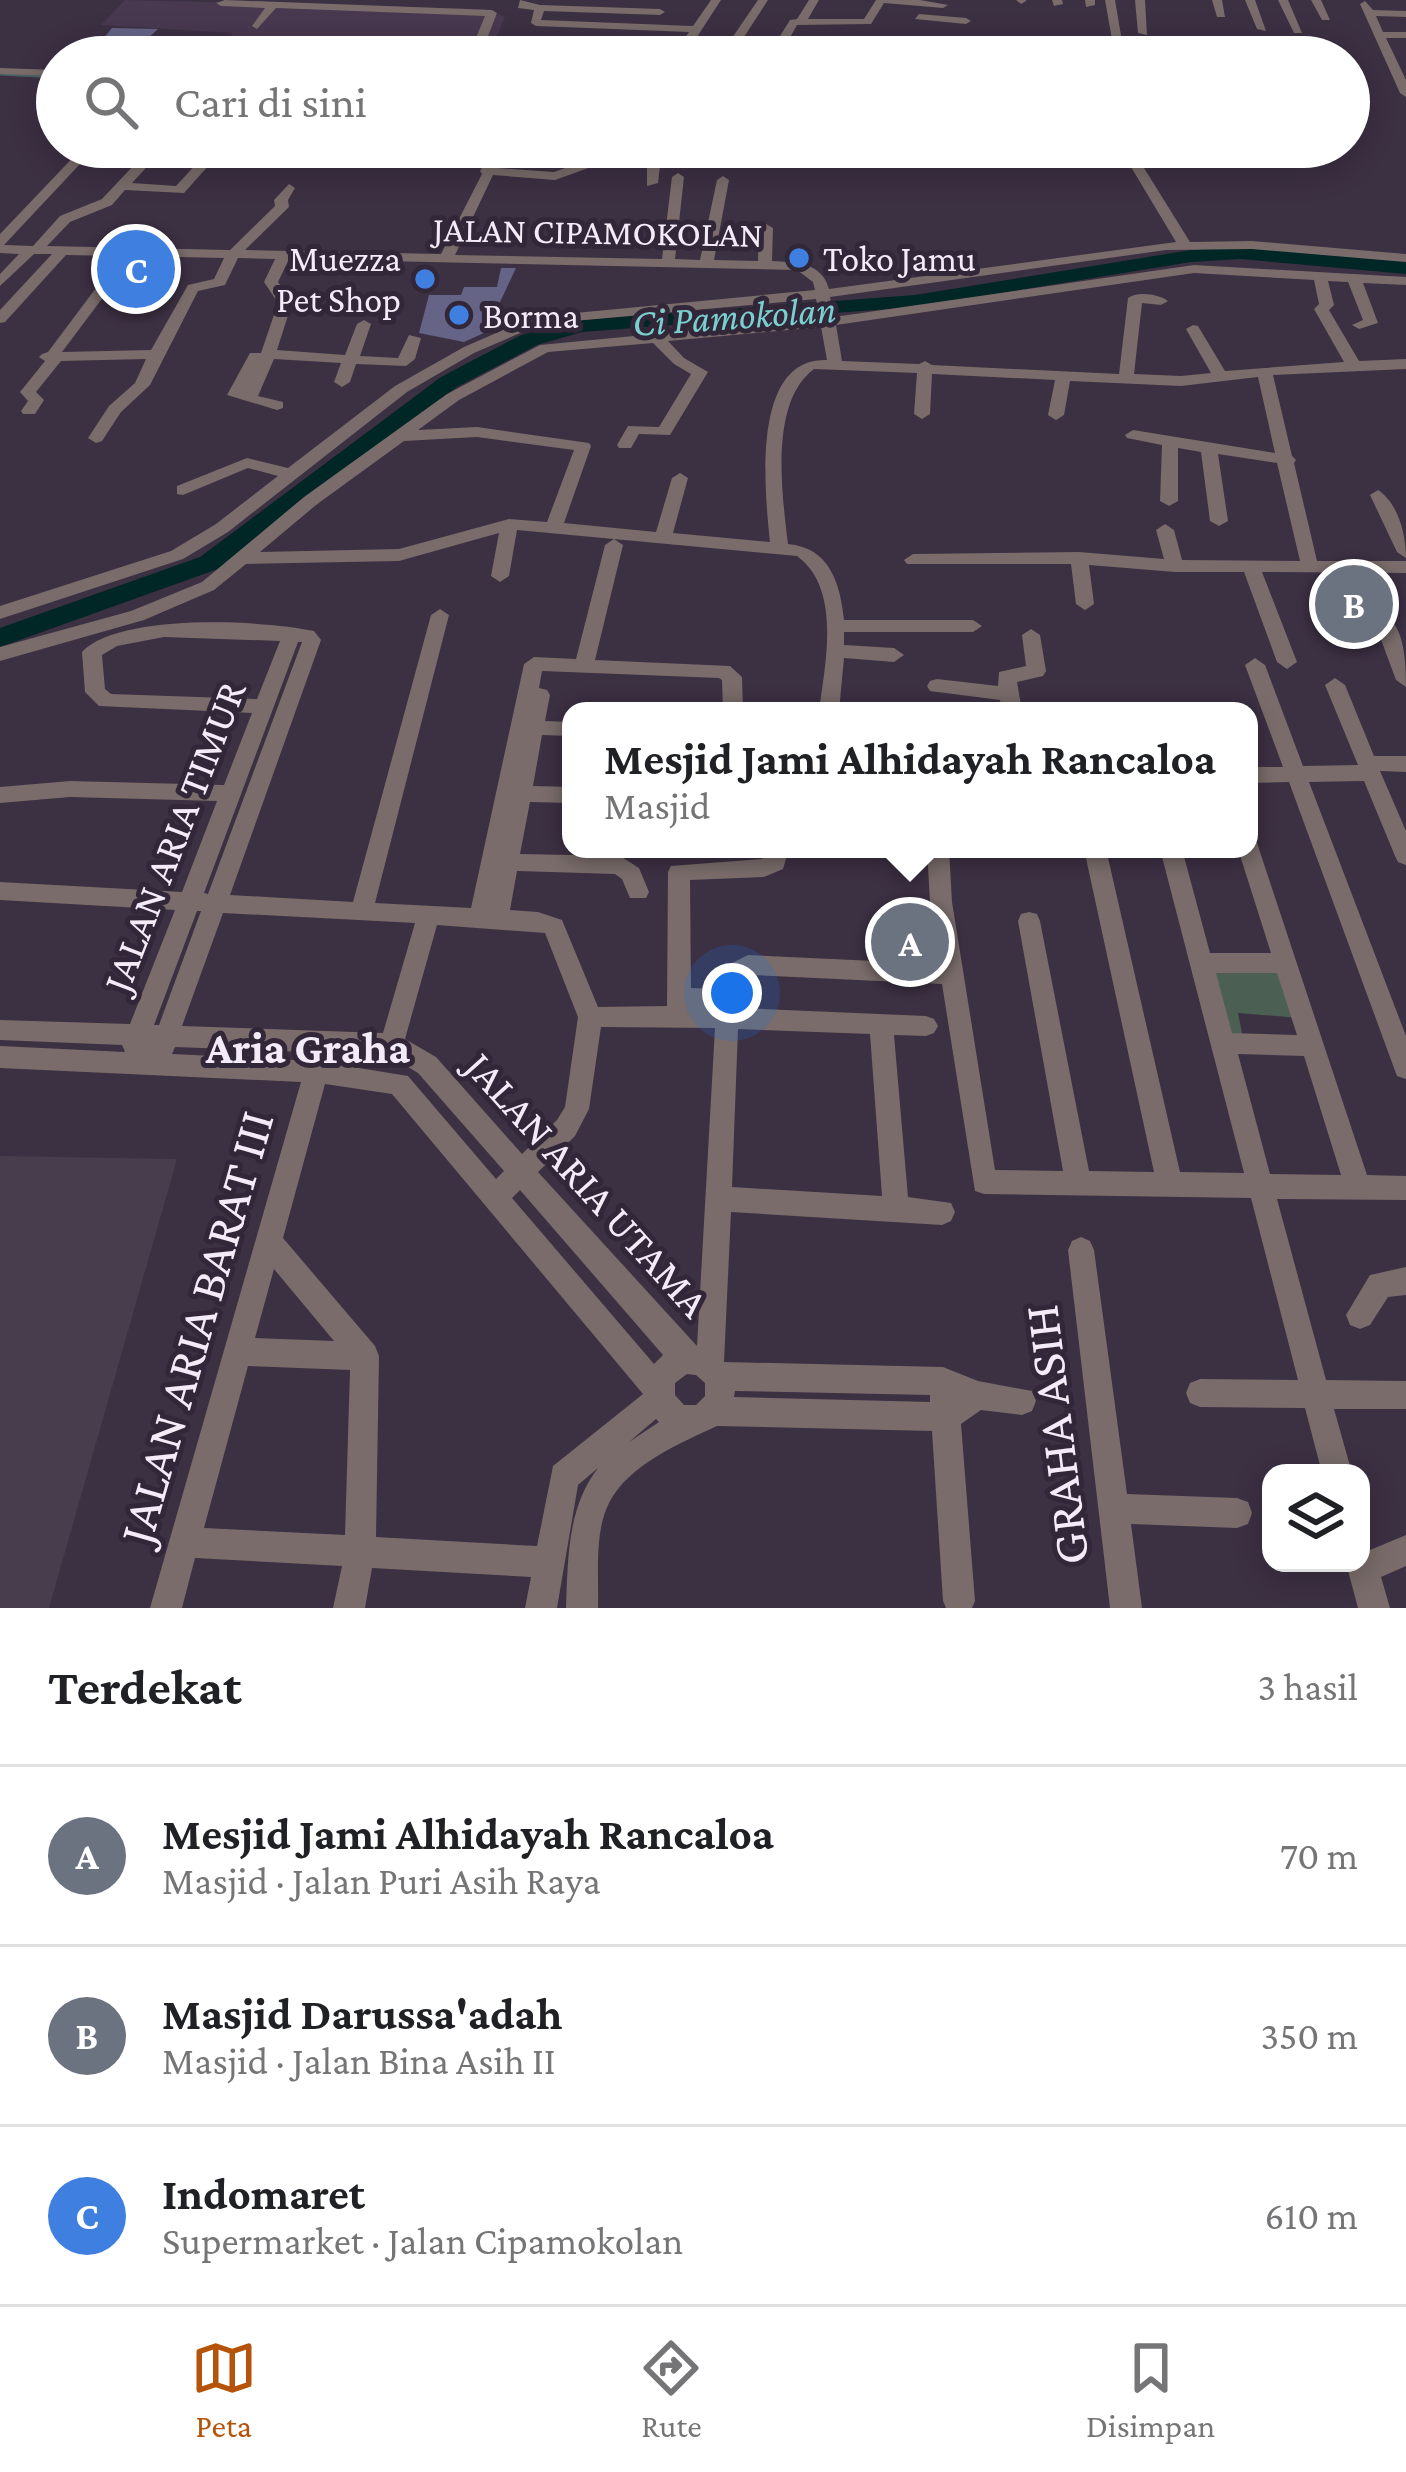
<!DOCTYPE html>
<html lang="id">
<meta charset="utf-8">
<style>
:root{--surface:#fff;--page:#f2f2f2;--text:#202124;--muted:#757577;--line:#e0e0e0;--accent:#b45309}
body{margin:0;font-family:"Crimson Pro",serif;background:var(--page);color:var(--text)}
.controls{position:absolute;right:36px;bottom:36px;display:grid;overflow:hidden;border-radius:24px;box-shadow:0 6px 30px #0003}
.controls button{width:108px;height:108px;display:grid;place-items:center;padding:0;border:0;border-bottom:3px solid var(--line);background:var(--surface);color:var(--text);font:60px sans-serif}
.you{position:absolute;left:732px;top:993px;width:42px;height:42px;margin:-30px;border:9px solid #fff;border-radius:50%;background:#1a73e8;box-shadow:0 0 0 18px #1a73e833}
.badge{display:grid;place-items:center;width:78px;height:78px;border-radius:50%;background:var(--accent);color:#fff;font-size:39px;font-weight:700}
.pin{position:absolute;translate:-50% -50%;border:6px solid #fff;box-shadow:0 3px 12px #0006}
.popup{position:absolute;left:562px;top:702px;width:696px;height:156px;box-sizing:border-box;display:grid;place-content:center;border-radius:24px;background:var(--surface);filter:drop-shadow(0 3px 9px #0005);font-size:39px;white-space:nowrap;color:var(--muted)}
.popup b{font-size:45px;color:var(--text)}
.popup::after{content:'';position:absolute;left:50%;top:100%;margin-left:-24px;border:24px solid transparent;border-top-color:var(--surface)}
.list{margin:0;padding:0;list-style:none}
h2{display:flex;justify-content:space-between;align-items:center;height:156px;margin:0;padding:0 48px;font-size:51px}
h2 small{font-size:39px;font-weight:400;color:var(--muted)}
.list li{display:grid;grid-template-columns:78px 1fr auto;gap:36px;align-items:center;box-sizing:border-box;height:180px;padding:0 48px;border-top:3px solid var(--line)}
.list b{display:block;font-size:45px;white-space:nowrap}
.list p{margin:0;font-size:39px;white-space:nowrap;color:var(--muted)}
.list em{font-size:39px;font-style:normal;color:var(--muted)}
.icon{flex:none;width:66px;height:66px;fill:none;stroke:currentColor;stroke-width:2;stroke-linecap:round;stroke-linejoin:round}
.map{position:relative;flex:none;width:1406px;height:1608px;overflow:hidden}
.search{position:absolute;background:var(--surface);box-shadow:0 6px 30px #0003;left:36px;right:36px;top:36px;height:132px;display:flex;align-items:center;gap:30px;box-sizing:border-box;padding:0 42px;border-radius:66px;color:var(--muted);font-size:45px}
.sheet{height:696px;background:var(--surface)}
nav{display:flex;justify-content:space-around;align-items:center;box-sizing:border-box;height:168px;border-top:3px solid var(--line);background:var(--surface);font-size:33px;color:var(--muted)}
nav a{display:grid;justify-items:center;gap:6px}
nav .on{color:var(--accent)}
.map>svg:first-child{display:block}
.commercial{fill:#473d4c}
.built{fill:#483850}
.green{fill:#4b5f52}
.lines{fill:none;stroke-linecap:round;stroke-linejoin:round}
.stream{stroke:#496165;stroke-width:3}
.river{fill:#002626;fill-rule:evenodd}
.building{fill:#666486}
.minor{fill:#796c6a;fill-rule:evenodd}
.shop-dot{fill:#3f7fe0;stroke:#322639;stroke-width:4.5}
.labels{text-anchor:middle;stroke-width:10;stroke-linejoin:round;paint-order:stroke}
.far-street-label{font-size:36px;fill:#f3ebf7;stroke:#322639}
.far-poi-label{font-size:36px;fill:#f3ebf7;stroke:#322639;text-anchor:start}
.far-water-label{font-size:39px;font-style:italic;fill:#7ad0cf;stroke:#322639}
.street-label{font-size:42px;fill:#f3ebf7;stroke:#322639}
.neighbourhood-label{font-size:45px;font-weight:bold;fill:#f3ebf7;stroke:#322639}
.near-street-label{font-size:51px;fill:#f3ebf7;stroke:#322639}
</style>
<div class="map">
<svg width="1406" height="1608" viewBox="0 0 1406 1608">
<rect width="100%" height="100%" fill="#3c3043"/>
<!-- commercial -->
<path class="commercial" d="M0 1156 177 1159 49 1608H0Z"/>
<!-- built -->
<path class="built" d="M125 0 485 9 505 17 488 57H215L233 33 101 25Z"/>
<!-- green -->
<path class="green" d="M1208 965 1284 967 1300 1018 1238 1013 1243 1038H1227Z"/>
<g class="lines">
<!-- stream -->
<path class="stream" d="M0 74 57 77"/>
<!-- river -->
<path class="river" d="M1241 247 1406 262V274L1241 259 1191 262 915 307 582 332 537 345 457 387 218 569 0 647V628L200 557 441 377 521 335 581 320 915 295 1191 250Z"/>
</g>
<!-- building -->
<path class="building" d="M112 28 158 29 131 54 93 51Z
M501 268H516L486 332 464 342 419 333 429 295H461L464 287H497Z
M1348 588 1377 596 1372 613 1332 612 1334 593H1348Z
M907 906 926 908 931 943 928 953 922 959 884 957 892 921 907 922Z"/>
<g class="lines">
<!-- minor -->
<path class="minor" d="M225 0 492 10 497 13 480 57H468L485 16 276 8 257 29 252 26 265 8 221 6 216 3Z
M520 0 540 5 660 9 665 12 660 15 544 11 541 20 693 26 711 0H721L684 57H672L689 32 536 26 531 23 534 10 518 8Z
M758 0H768L731 57H719Z
M809 0H819L808 19H864L876 0H920L948 5 943 8 884 3 871 24 797 25 779 57H767L790 20 797 19Z
M1016 0H1026V1L1021 4Z
M1052 0H1062L1063 4 1054 6Z
M1085 0H1095V5L1086 7Z
M1105 0H1115L1123 47 1113 45Z
M1135 0H1145L1147 35 1138 33Z
M1212 0H1222L1225 17H1217Z
M1245 0H1255L1266 31 1257 29Z
M1278 0H1288L1302 33H1294Z
M1311 0H1321L1330 20H1322Z
M1365 1 1373 10 1406 11V17L1376 16 1383 32H1406V38H1386L1406 80V97L1400 93 1360 4Z
M919 14 966 18 971 21 966 24 915 19Z
M245 36 254 38 240 57H228Z
M512 36 635 40 641 43 635 46 513 42 506 45 503 52 601 54 607 57H489L498 41Z
M0 68 57 70V76L0 74Z
M83 147H96L4 245 33 246 60 216 102 199 151 147 205 155 212 147H225L184 193 125 190 112 205 70 222 47 246 230 250 275 206 274 200 289 184 295 188 288 200 289 207 245 250 441 254 482 174 480 171 495 147H507L497 168 554 172 590 159 650 160 660 166 658 183 647 186V168L591 167 555 180 493 175 455 255 662 259 672 177 678 173 684 177 675 259 700 260 717 180 723 176 729 180 714 260 758 261 759 228 766 224 773 228 772 261C795 262 822 262 829 289L1176 242 1119 147H1131L1190 242 1252 241 1406 254V262L1252 249 1166 250 830 297 834 317 1194 265 1406 277V285L1363 283 1378 323 1359 329 1352 325 1363 320 1348 282 1328 281 1334 305 1329 310 1359 361 1406 359V369L1273 375 1292 456 1296 460 1294 463 1317 561H1406V573L1262 572 1297 662 1287 669 1277 662 1244 572H1175L1089 565 1094 604 1085 610 1076 604 1071 564H907L904 560 913 554 1079 552 1164 559 1156 530 1165 524 1174 530 1182 560 1300 561 1277 463 1218 454 1228 521 1219 526 1210 521 1201 452 1178 448V501L1169 506 1160 501 1162 445 1127 438 1125 435 1133 430 1275 453 1258 377 1181 386 1070 381 1064 415 1056 420 1048 415 1055 380 932 374 930 414 922 419 914 414 917 373 814 369C769 402 782 494 788 544 830 548 840 583 844 620H973L982 626 973 632H844V645L894 648 904 655 894 662 844 658 839 711H819C825 664 842 589 797 556L517 530 509 576 500 582 491 576 499 533 399 561 246 564 214 590 144 620 0 661V647L131 611 202 582 304 497 447 394 540 345 820 318 816 299 541 324 474 353 407 392 228 532 183 559 0 619V606L171 551 216 524 278 476 248 468 183 495 177 494V486L247 458 288 468 395 386 464 347 533 317 815 290 813 282 797 270 289 259 278 282 292 303 277 350 345 355 357 324 364 320 371 324 360 356 398 358 409 335 421 338 415 359 406 366 356 364 350 382 342 387 334 382 341 363 274 359 258 396 283 402V408L277 410 227 395 250 353H261L278 303 264 282 275 259 238 258 225 285 198 291 150 385 121 412 102 441 96 443 88 438 109 406 135 383 146 359 61 361 36 392 44 400 35 414H23L21 411 28 401 20 392 45 361 39 357 42 354 48 352 120 256 66 255 5 322 0 323V310L52 254H34L0 286V274L19 254 0 253V234ZM156 157 198 162 176 186 132 183ZM134 256 224 258 214 279 188 285 151 350 62 352ZM1194 273 1314 280 1319 304 1314 309 1344 362 1225 371 1198 326 1193 325 1186 329 1211 373 1181 376 1134 374 1142 303 1161 305 1168 301C1159 294 1137 291 1128 298L1119 374 932 365 925 361 919 364 842 361 836 325ZM821 327 827 360C750 357 765 493 770 542L673 533 688 478 680 473 672 478 656 532 564 523 591 446 589 443 477 427 418 430 459 400 548 352 653 343 674 364 691 374 659 427 628 426 617 445 619 448H631L639 434 670 435 708 372 684 358 668 341ZM477 437 574 450 547 522 509 519 399 549 260 552 316 505 404 441Z
M1378 490C1398 503 1406 534 1406 558L1397 552 1370 495Z
M614 539 623 545 595 660 730 666 742 677 743 711H723L722 680 719 678 542 671 539 688 547 690 550 695 545 721 571 722V736L542 735 533 786 571 787V803L530 802 520 854 620 856 639 868 649 892 646 898H630L622 879 615 874 517 871 510 910 538 912 562 920 598 1007 667 1006 668 872 671 866 762 859 767 849H789L783 869 764 877 690 880 691 988 726 989 732 963 748 955 939 964 930 902 927 849H949L952 902 995 1170 1063 1171 1018 921 1021 914 1029 912 1037 914 1040 921 1089 1171 1154 1172 1084 849H1106L1180 1172 1244 1173 1160 849H1182L1210 953H1271L1238 849H1249V840L1257 843 1367 1175 1406 1176V1200L1277 1199 1326 1380 1406 1381V1409H1334L1352 1473H1322L1305 1408 1200 1407 1190 1403 1186 1393 1190 1383 1200 1379 1298 1380 1251 1198 984 1194 975 1191 942 984 751 975 749 999 740 1008 926 1016 934 1019 938 1026 934 1033 926 1036 894 1035 908 1197 951 1203 955 1212 951 1221 942 1225 731 1212 724 1362 943 1367 978 1381 1032 1391 1036 1401 1032 1411 1022 1415 981 1410 961 1424 975 1601 972 1608H946L943 1601 932 1431 717 1426C681 1443 629 1464 609 1503 594 1533 599 1575 598 1608H566C568 1559 567 1508 598 1468L578 1485 557 1608H525L531 1577 372 1568 365 1608H333L342 1566 195 1558 182 1608H150L301 1082 0 1068V1046L125 1052 122 1045 0 1040V1020L130 1024 175 910 0 900V882L182 892 217 801 70 797 0 803V787L70 781 224 785 252 713 99 706 85 692 82 652C119 613 263 620 314 631L321 640 230 895 353 902 431 615 440 609 449 615 375 903 471 908 524 664 534 657 576 659 605 545ZM164 637 280 641 257 699 111 694 105 689 102 655 117 646ZM298 642H302L208 894 204 893ZM197 911H201L159 1025H154ZM223 913 415 923 383 1033 182 1026ZM437 925 545 933 578 1017 565 1107 557 1120 522 1154 436 1057 405 1039ZM1216 973H1277L1297 1035 1232 1033ZM601 1027 715 1028 697 1346 538 1172 575 1136 589 1109ZM738 1029 870 1034 882 1196 732 1187ZM175 1047 388 1055 418 1073 504 1171 496 1179 408 1076 316 1061 172 1054ZM1238 1054 1304 1056 1341 1175 1270 1174ZM325 1084 392 1094 643 1394 553 1466 537 1546 376 1537 379 1356 375 1346 283 1238ZM520 1190 663 1355 654 1364 512 1198ZM274 1269 334 1341 255 1338ZM248 1366 350 1370 345 1535 204 1528ZM687 1374 696 1375 705 1383V1396L696 1405H684L675 1395V1383ZM735 1391 930 1395V1402L734 1397ZM656 1419 659 1422 629 1442Z
M1382 612C1405 625 1406 662 1406 687L1396 680 1373 618Z
M1031 629 1040 635 1046 671 1043 676 1017 682 1022 711H1002L1000 700 930 691 927 686 930 681 937 679 998 686 999 672 1026 666 1022 635Z
M1255 658 1265 665 1303 766 1358 765 1325 685 1335 678 1345 685 1374 756H1406V772L1380 771 1406 831V865L1398 862 1395 856 1364 781 1309 782 1406 1036V1079L1397 1076 1394 1068 1289 782 1249 783V767H1283L1245 665Z
M1081 1237 1090 1241 1094 1250 1127 1494 1237 1498 1248 1502 1252 1513 1248 1524 1237 1528 1131 1524 1142 1608H1110L1068 1250 1072 1241Z
M1406 1267V1295L1388 1297 1370 1325 1360 1329 1350 1325 1346 1315 1370 1275Z
M1406 1535V1566L1381 1577 1390 1608H1358L1346 1563H1361V1547L1370 1550Z"/>
</g>
<!-- markers -->
<g class="shop-dot">
<circle cx="799" cy="258" r="12"/>
<circle cx="425" cy="279" r="12"/>
<circle cx="459" cy="315" r="12"/>
</g>
<g class="labels">
<!-- far-street labels -->
<g class="far-street-label">
<text transform="translate(598 231) rotate(1)" y="13">JALAN CIPAMOKOLAN</text>
</g>
<!-- far-poi labels -->
<g class="far-poi-label">
<text x="401" y="271" text-anchor="end">Muezza<tspan x="401" dy="41">Pet Shop</tspan></text>
<text x="823" y="271">Toko Jamu</text>
<text x="483" y="328">Borma</text>
</g>
<!-- far-water labels -->
<g class="far-water-label">
<text transform="translate(734 315) rotate(-4)" y="14">Ci Pamokolan</text>
</g>
<!-- street labels -->
<g class="street-label">
<text transform="translate(173 836) rotate(-69)" y="15">JALAN ARIA TIMUR</text>
<text transform="translate(588 1184) rotate(48)" y="15">JALAN ARIA UTAMA</text>
</g>
<!-- neighbourhood labels -->
<g class="neighbourhood-label">
<text x="308" y="1063">Aria Graha</text>
</g>
<!-- near-street labels -->
<g class="near-street-label">
<text transform="translate(195 1327) rotate(-74)" y="18">JALAN ARIA BARAT III</text>
<text transform="translate(1055 1435) rotate(-97)" y="18">GRAHA ASIH</text>
</g>
</g>
</svg>
<div class="controls">
<button><svg class="icon" aria-label="layers" viewBox="0 0 24 24"><path d="M12 4l9 5-9 5-9-5zM3 14l9 5 9-5"/></svg></button>
</div>
<div class="you"></div>
<div class="pin badge" style="left:910px;top:942px;background:#6b7280">A</div>
<div class="popup"><b>Mesjid Jami Alhidayah Rancaloa</b>Masjid</div>
<div class="pin badge" style="left:1354px;top:604px;background:#6b7280">B</div>
<div class="pin badge" style="left:136px;top:269px;background:#3f7fe0">C</div>
<div class="search"><svg class="icon" aria-label="search" viewBox="0 0 24 24"><circle cx="10" cy="10" r="6"/><path d="M15 15l6 6"/></svg>Cari di sini</div>
</div>
<section class="sheet">
<h2>Terdekat<small>3 hasil</small></h2>
<ul class="list">
<li><span class="badge" style="background:#6b7280">A</span><div><b>Mesjid Jami Alhidayah Rancaloa</b><p>Masjid · Jalan Puri Asih Raya</p></div><em>70 m</em></li>
<li><span class="badge" style="background:#6b7280">B</span><div><b>Masjid Darussa'adah</b><p>Masjid · Jalan Bina Asih II</p></div><em>350 m</em></li>
<li><span class="badge" style="background:#3f7fe0">C</span><div><b>Indomaret</b><p>Supermarket · Jalan Cipamokolan</p></div><em>610 m</em></li>
</ul>
</section>
<nav>
<a class="on"><svg class="icon" aria-label="map" viewBox="0 0 24 24"><path d="M3 6l6-2 6 2 6-2v14l-6 2-6-2-6 2zM9 4v14M15 6v14"/></svg>Peta</a>
<a><svg class="icon" aria-label="directions" viewBox="0 0 24 24"><path d="M12 3l9 9-9 9-9-9zM9 14v-3h6M13 9l2 2-2 2"/></svg>Rute</a>
<a><svg class="icon" aria-label="saved" viewBox="0 0 24 24"><path d="M7 4h10v16l-5-4-5 4z"/></svg>Disimpan</a>
</nav>
